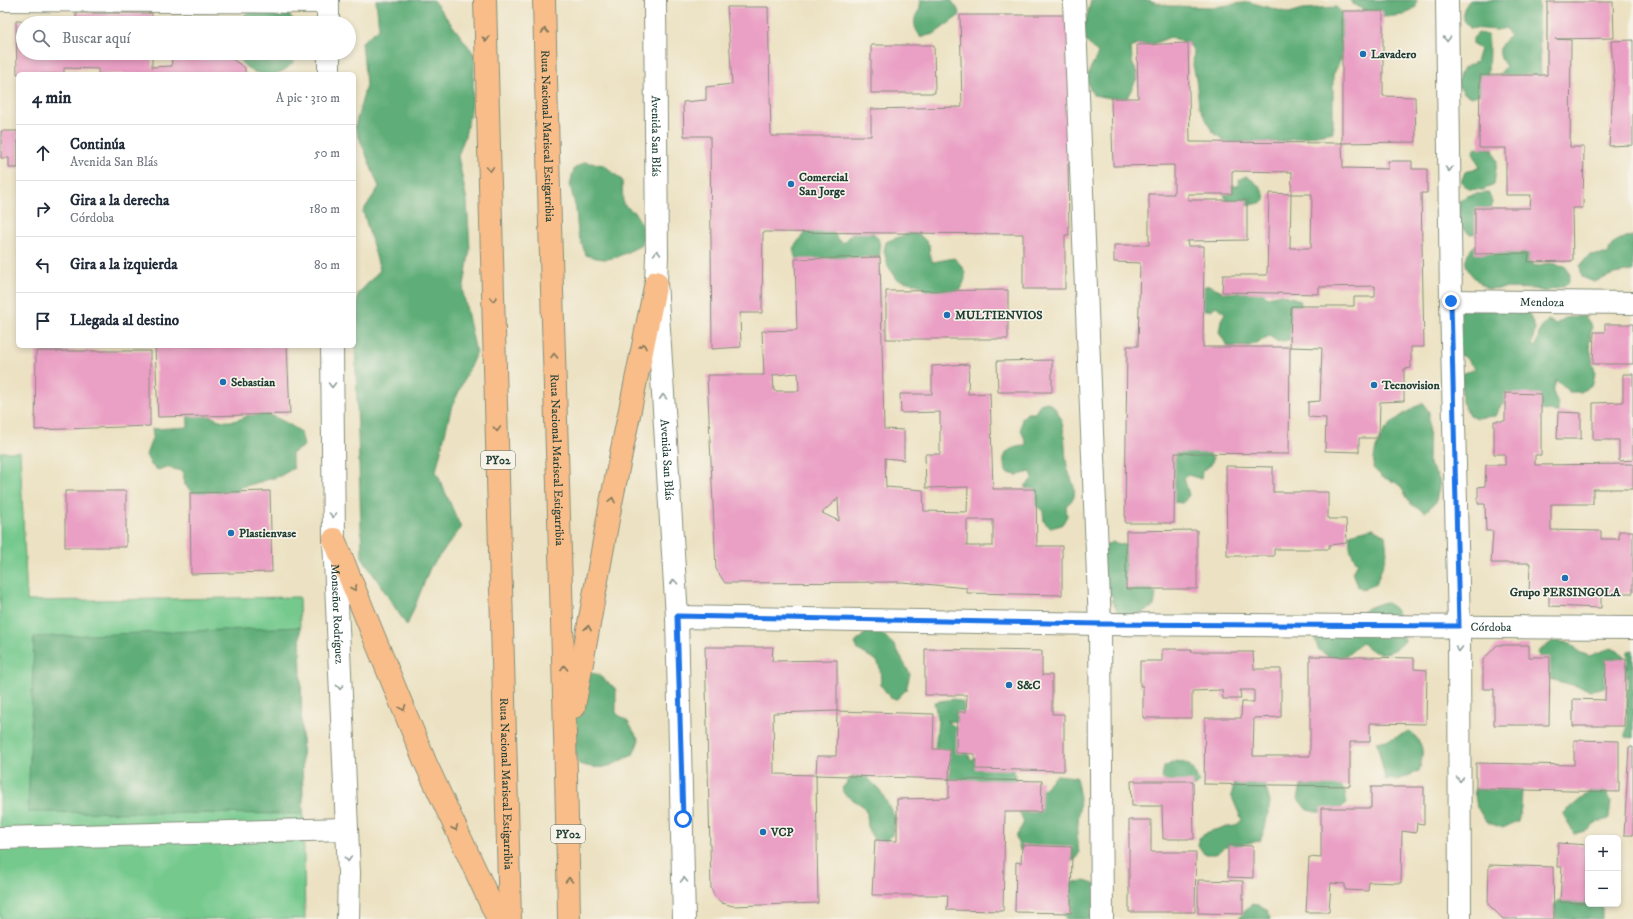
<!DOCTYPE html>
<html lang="es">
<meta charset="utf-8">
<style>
:root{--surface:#fff;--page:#f2f2f3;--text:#1f2937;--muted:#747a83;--line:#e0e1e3}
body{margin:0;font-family:"IM FELL DW Pica",serif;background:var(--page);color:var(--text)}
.controls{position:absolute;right:12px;bottom:12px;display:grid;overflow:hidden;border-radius:6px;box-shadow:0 2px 6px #0003}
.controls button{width:36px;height:36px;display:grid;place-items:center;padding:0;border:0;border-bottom:1px solid var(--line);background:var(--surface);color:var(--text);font:20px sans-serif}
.stop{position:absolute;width:12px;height:12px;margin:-9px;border:3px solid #1a73e8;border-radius:50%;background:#fff}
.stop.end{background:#1a73e8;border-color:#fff;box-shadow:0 1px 4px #0008}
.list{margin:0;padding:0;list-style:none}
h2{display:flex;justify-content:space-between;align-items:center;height:52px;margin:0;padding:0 16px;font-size:17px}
h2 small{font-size:13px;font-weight:400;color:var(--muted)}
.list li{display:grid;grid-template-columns:26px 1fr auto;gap:12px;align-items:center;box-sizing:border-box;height:56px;padding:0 16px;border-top:1px solid var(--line)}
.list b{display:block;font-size:15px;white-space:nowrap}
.list p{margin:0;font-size:13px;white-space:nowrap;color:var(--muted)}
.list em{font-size:13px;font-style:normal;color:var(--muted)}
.icon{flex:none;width:22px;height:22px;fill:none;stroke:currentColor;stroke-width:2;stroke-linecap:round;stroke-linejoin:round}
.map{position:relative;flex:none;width:1633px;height:919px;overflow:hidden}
.search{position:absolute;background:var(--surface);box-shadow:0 2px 6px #0003;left:16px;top:16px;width:340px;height:44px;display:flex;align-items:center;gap:10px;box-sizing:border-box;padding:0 14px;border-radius:22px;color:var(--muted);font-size:15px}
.panel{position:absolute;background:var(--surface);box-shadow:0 2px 6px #0003;left:16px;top:72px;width:340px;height:276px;border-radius:6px}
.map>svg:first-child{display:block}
.green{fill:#74c98d;stroke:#4a8360}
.forest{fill:#5fad78;stroke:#3f7556}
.building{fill:#ea9fc4;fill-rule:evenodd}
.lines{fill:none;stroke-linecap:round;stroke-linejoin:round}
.minor-casing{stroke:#86907c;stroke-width:24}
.tertiary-casing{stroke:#86907c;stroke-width:24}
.trunk-casing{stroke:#86907c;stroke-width:24}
.minor{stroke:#fff;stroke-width:22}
.tertiary{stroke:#fff;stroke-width:22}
.trunk{stroke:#f8bd89;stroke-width:22}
.oneway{stroke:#81775a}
.oneway2{stroke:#8f9e9a}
.route{stroke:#1a73e8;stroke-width:5}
.poi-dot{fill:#1f6fb2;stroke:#f7f3e8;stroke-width:1.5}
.labels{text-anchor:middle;stroke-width:3.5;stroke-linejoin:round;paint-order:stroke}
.shield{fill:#f7f3e8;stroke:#60746a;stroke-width:1}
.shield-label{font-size:11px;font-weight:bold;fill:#1f3d34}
.poi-label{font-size:12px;font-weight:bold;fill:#1f3d34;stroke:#f7f3e8;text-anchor:start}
.street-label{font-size:12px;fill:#1f3d34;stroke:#f7f3e8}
</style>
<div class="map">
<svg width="1633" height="919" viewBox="0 0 1633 919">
<rect width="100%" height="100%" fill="#f7f3e8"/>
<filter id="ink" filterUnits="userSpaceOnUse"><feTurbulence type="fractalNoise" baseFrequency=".025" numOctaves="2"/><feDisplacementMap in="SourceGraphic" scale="8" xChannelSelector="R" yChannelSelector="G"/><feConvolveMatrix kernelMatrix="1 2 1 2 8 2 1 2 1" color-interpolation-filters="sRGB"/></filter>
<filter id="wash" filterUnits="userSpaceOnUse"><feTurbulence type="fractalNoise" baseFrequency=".012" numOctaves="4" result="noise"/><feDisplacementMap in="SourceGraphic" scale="16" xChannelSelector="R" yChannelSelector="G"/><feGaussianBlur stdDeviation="0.9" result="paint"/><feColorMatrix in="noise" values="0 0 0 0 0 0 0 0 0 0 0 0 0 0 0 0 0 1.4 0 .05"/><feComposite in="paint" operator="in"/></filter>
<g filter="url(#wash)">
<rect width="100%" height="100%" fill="#ece2c3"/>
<!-- green -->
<path class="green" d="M0 452H20L27 601 299 597 300 627 305 919H0Z"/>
<!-- forest -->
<path class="forest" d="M376 0H433L475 55 472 105 465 136 458 156 467 201 470 249 463 292 476 353 451 409 436 471 461 528 430 568 407 626 362 557 355 342 358 294 380 270 363 211 379 187 355 127 366 85 362 42 379 28Z
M920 0H951L957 8 960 15 934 34 921 37C913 27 912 19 920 9Z
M1091 0H1148L1168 6 1215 7 1249 2 1289 13 1303 9 1336 7 1352 22 1348 46 1333 75V132L1279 142H1225L1212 131 1199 106 1196 78 1193 66 1194 51 1188 43 1170 37 1153 44 1137 45 1131 48 1132 61 1138 76 1127 98H1111L1093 95 1086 80 1091 67 1098 54 1086 41 1084 28Z
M1349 0H1417L1416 7 1404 15 1374 18Z
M1470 0H1539L1538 15 1541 76 1497 78 1506 66C1496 55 1498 44 1510 36L1506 28 1497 30 1470 28C1460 17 1461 11 1470 0Z
M250 10C269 11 285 6 296 23H238L241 18Z
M1478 33 1488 35C1490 42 1489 86 1483 92 1481 94 1475 96 1471 97L1464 93 1457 84C1460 71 1463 67 1476 62L1480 49 1473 45V38Z
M235 53H299C285 83 249 81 235 53Z
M1479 147 1493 149 1497 161 1494 185 1483 190 1469 189 1461 182 1465 172 1473 169 1480 168 1473 152 1475 148Z
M584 162 604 165 622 180 623 204 635 213 646 231 640 246C618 256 611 264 586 255L578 234 576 209 570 185 574 169Z
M1246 176C1256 182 1265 189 1265 201 1259 204 1237 208 1230 208L1225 197 1224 189 1232 185 1238 186 1240 179Z
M1489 193 1492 202 1491 213 1480 231 1470 235 1461 226 1457 204C1465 193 1477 194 1489 193Z
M831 228 838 240 843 243 849 236 860 228C879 232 882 241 879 259L807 268 795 257 793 248 806 231Z
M906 234H919L929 244 930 257 933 262 954 258C969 271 968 280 956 294L931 297 922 286 897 279 888 266 884 251 886 242Z
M1522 235 1534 266 1549 263 1565 266 1570 275 1568 284 1545 292 1535 289 1502 288 1488 289C1479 282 1461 270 1467 256 1468 252 1472 248 1475 245Z
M1633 236V271L1614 274 1594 282 1582 277 1580 266 1589 255 1607 254C1612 241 1620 238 1633 236Z
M1209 285 1224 292 1259 288 1267 297 1281 294 1300 300 1303 313 1300 337 1278 342 1269 336C1253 346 1245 349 1227 346L1219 332 1221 320 1225 313 1216 306 1211 310H1204L1201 307 1197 289Z
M1462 309 1528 311 1535 328 1532 345 1536 347 1540 330 1548 320 1556 324 1565 318 1584 315 1592 326 1589 343 1595 373 1593 384 1581 392H1569L1556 380 1553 392 1558 404V412L1524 408 1511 400 1501 405 1495 416 1477 418 1469 415 1462 402V374L1475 369 1465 357 1447 351Z
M187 399 207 405 210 416C222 422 230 423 243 418 247 416 251 414 255 413 268 411 291 425 301 432L304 446 292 453V462L294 468 280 476 242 487 231 498 193 493 185 485 182 471 166 467 158 470 151 465 146 455 153 436 152 429 188 427Z
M1047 402C1070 414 1062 449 1068 470 1071 480 1076 486 1074 497 1073 500 1069 503 1066 506L1067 516 1062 525 1051 528 1044 522 1043 511C1033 504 1028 498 1025 486L1033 478 1031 472 1018 475 1007 473C998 454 1009 446 1027 446L1021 429 1022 418 1027 413H1035L1040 404Z
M1423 403 1429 412 1428 461 1440 481 1436 502 1425 512 1411 504 1399 484 1382 477 1373 468C1374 458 1375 447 1380 438 1388 422 1408 411 1423 403Z
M1204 447 1213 458 1211 465 1202 471 1201 479 1188 475 1184 478 1189 495 1183 503 1171 502 1175 479 1168 453Z
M1373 528 1385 535 1387 553 1376 584 1363 589 1357 586 1352 572 1358 563C1350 554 1349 546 1350 534Z
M1112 542 1133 547 1146 583 1156 594 1154 606 1137 615H1120L1112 601 1113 595H1107L1094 552Z
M1385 602C1400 608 1403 627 1405 641 1391 656 1377 658 1362 643L1346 656 1329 657 1318 649 1314 634 1354 620 1367 608Z
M300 627 303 814 28 812 34 637Z
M869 629 880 631 894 645 910 674 906 690 897 699 890 698 881 685 880 668 877 661 858 650 855 643Z
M1553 641 1571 643 1579 652 1589 656 1611 648C1624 653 1623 655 1628 668V651L1633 650V738L1626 737 1628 674 1623 684 1591 690 1550 679 1537 652Z
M577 671 597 674 616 689V713L628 722 639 740 633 755C611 765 605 772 579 764L571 743Z
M954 699 963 702 964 716 962 722 946 721 957 728 971 760 975 758 1012 766 1017 779 1016 785 959 782 946 779 938 751 935 749 938 720 934 702Z
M1410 731C1425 745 1424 752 1419 771L1397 780 1385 779 1377 742 1391 739Z
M1176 761C1192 763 1194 769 1199 782L1191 790 1168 789 1162 778 1164 767Z
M855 774 866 776 880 790 896 819 892 835 883 843H876L868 829 867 813 863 806 844 794 842 788Z
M1333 774 1345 792 1347 803C1334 814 1322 814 1307 810L1298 799 1301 786 1316 783Z
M1057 775 1076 777 1080 798 1077 838 1079 853 1075 860 1065 863 1034 848 1020 850 1016 837 1024 822 1017 807 1025 794 1045 788 1051 780Z
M1263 779 1270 802 1265 829 1260 841 1226 847 1216 854H1204L1198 845 1199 838 1208 832 1221 828 1235 826 1242 820 1231 795 1236 780Z
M1508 782 1522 791 1521 808 1518 821 1503 828 1486 822 1477 807 1474 790 1479 785Z
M1594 788 1605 789 1611 801 1609 819 1597 822 1588 830 1574 834 1563 814Z
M1085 881 1099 886 1102 919H1066L1063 912 1062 892 1074 882Z
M1588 897V904H1598L1602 907V919H1556L1554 905 1559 900Z
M1251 904 1258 905 1268 911 1270 919H1238Z"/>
<g id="blocks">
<!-- building -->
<path class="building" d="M1547 2H1613L1614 38 1555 39 1571 40 1570 147H1584L1583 208H1572L1573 261 1528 262 1529 253 1475 254V208H1530L1531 195H1506V148H1479L1480 75H1547Z
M727 7H768L771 136H871V109L962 107 960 15H1073L1079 163H1068L1069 235H1065V289H1023V234L763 232 762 313H740L741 347 712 349 710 136H684L683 102 706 100V87L732 84Z
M1342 11H1383V96L1415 97 1416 142 1342 143Z
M76 13H152V23H76Z
M16 21 45 22V23H23V53H152V67L172 66 171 53H224L245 68V74H98V69L64 68V74H17Z
M1633 40V145L1609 146 1614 77 1611 41Z
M1188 43 1190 142 1342 143 1343 168 1388 169V161H1412V169H1427V193H1421L1424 347H1411V368L1404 369V401L1380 402 1379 438H1359V452L1325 451 1326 418 1308 417V402L1320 401 1322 348 1290 347 1291 306H1354V297H1375V286L1319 287V294L1222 292 1223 275H1267L1269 193 1291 194 1290 248H1311L1312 194H1291L1292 172 1232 171V194H1188V200H1247V240L1187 241 1188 246H1204L1203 347H1290L1289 454 1175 453 1174 523H1125L1127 346H1138L1140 263 1114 262V245H1149V194H1174V165L1113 166 1111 98H1138L1137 45Z
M871 45H934L935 93H871Z
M1 131H18V168H9V158H1Z
M880 257 884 429 904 430V460L885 458 886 487 923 490 924 511 967 512 968 487 926 488 925 454H940V412L901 413 900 394H932V366L969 364 968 394 990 393 993 489H1036L1037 546H1062V595L967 593V588L902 582 725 583 716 569 707 375H764L762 331 797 330 795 259ZM798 373 799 391H774L773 375ZM838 498 839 521 822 513ZM967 520H993V546H967Z
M1008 290V339H886V291Z
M1605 324H1633V364H1593L1594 332H1605Z
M155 346H287L290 414 158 417Z
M36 351H150V426L35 430Z
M1052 360V392H998L997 361Z
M1623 374H1633V460L1619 461V440H1593V403L1623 402Z
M1505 393 1541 394V455H1535V465L1633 464V489H1593V504H1551V530L1601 531V539H1619V531H1633V593H1601V608L1549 606V594H1529L1530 563H1491L1493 531H1486L1485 504H1478V487L1485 486 1486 465H1505V454H1494V421H1505Z
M1558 412 1581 413V439H1557Z
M1226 466 1273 467V492H1328V519H1346L1347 543 1329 545V549H1274V556H1227Z
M65 491H126V547H65Z
M270 491 272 572 191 574 190 493Z
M1197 530V589H1126V531Z
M1497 645H1529V657H1550L1549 725H1494V689H1483V660Z
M705 647H773L772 661 837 660V711L773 713 774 774 816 775 817 756H836L837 711 934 714 933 749H950L949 779 816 775 818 903 733 906 722 903 715 897 711 888Z
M925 649 1042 651V675H1052V714H1064V771L975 769V754L956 753 957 712H966L967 695H925Z
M1162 649H1192L1191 652H1253L1254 669H1281V717L1254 718 1253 756H1310V656L1414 658V669L1427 670 1426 724 1370 723V742H1350V786L1204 784 1205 718H1241L1242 702H1254V690H1240L1241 699H1223L1222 690 1192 691V718H1143V686H1140V661H1162Z
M1606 659H1626L1624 726H1573V699L1605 700Z
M1574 740 1619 741V792L1476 789V763L1574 765Z
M1629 747H1633V835H1624Z
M949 779 1042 781 1041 812H1005L1003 911 947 910 948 895H872L875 840 897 841V799L949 798Z
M1131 781H1193L1194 839H1163L1162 806H1132Z
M1371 787H1424V824L1417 823 1416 833 1402 831 1401 883 1369 882 1368 891 1345 890V884L1331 883 1329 912H1306L1309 857 1321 858V808H1371Z
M1129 820H1151V852H1196L1195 912H1129Z
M1558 843 1588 845V894L1585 903 1560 902 1562 867H1557Z
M1022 845 1072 847 1071 913 1015 912 1016 862 1021 863Z
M1228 845 1253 846V878L1228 877Z
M1489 865 1553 867 1554 919H1503L1488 904Z
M1198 880 1243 881V914L1198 913Z"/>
</g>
</g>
<g filter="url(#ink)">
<use href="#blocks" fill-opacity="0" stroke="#86907c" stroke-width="1"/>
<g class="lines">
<!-- minor casing -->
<g class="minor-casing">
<g id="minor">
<path d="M0 0 328 2"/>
<path d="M1074 0 1100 624 1102 919"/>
<path d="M1447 0 1451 301 1459 626 1460 919"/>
<path id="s1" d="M1451 301 1633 303"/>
<path id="s2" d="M677 617 1100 624 1633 628"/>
<path d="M0 838 347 829"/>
</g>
</g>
<!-- tertiary casing -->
<g class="tertiary-casing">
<g id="tertiary">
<path d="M328 0V23"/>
<path id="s3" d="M655 0 657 256 656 282 677 617 684 919"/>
<path d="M329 53V74"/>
<path id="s4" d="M332 346 334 539 349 873 348 919"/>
</g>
</g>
<!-- trunk casing -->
<g class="trunk-casing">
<g id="trunk">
<path id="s5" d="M485 0 510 919"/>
<path id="s6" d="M544 0C551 306 564 613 569 919"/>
<path d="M334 539 426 764 498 919"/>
<path d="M574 707 610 508 656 282"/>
</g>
</g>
<!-- minor -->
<use href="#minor" class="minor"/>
<!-- tertiary -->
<use href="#tertiary" class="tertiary"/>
<!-- trunk -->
<use href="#trunk" class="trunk"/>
</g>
<!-- one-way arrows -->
<defs><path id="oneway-chevron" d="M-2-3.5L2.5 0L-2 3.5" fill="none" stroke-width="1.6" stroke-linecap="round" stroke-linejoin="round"/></defs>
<g class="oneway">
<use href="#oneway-chevron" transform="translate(545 31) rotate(-91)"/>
<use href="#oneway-chevron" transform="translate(486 39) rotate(88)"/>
<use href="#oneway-chevron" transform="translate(490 169) rotate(88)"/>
<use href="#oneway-chevron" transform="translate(493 299) rotate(88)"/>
<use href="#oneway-chevron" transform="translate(643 346) rotate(-78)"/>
<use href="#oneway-chevron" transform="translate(554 356) rotate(-92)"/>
<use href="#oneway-chevron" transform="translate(497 429) rotate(88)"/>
<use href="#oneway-chevron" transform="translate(612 500) rotate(-78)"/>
<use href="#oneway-chevron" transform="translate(354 588) rotate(68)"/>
<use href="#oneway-chevron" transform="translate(588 628) rotate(-80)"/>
<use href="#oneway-chevron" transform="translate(564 668) rotate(-92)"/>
<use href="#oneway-chevron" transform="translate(403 708) rotate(68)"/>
<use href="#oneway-chevron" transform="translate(455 828) rotate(65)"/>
<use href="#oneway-chevron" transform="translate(569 880) rotate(-91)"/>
</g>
<g class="oneway2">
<use href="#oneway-chevron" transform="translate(1447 39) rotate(89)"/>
<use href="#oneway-chevron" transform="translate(1449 169) rotate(89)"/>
<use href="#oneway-chevron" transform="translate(657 253) rotate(-90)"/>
<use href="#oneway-chevron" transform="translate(332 385) rotate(89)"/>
<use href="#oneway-chevron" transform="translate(663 397) rotate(-93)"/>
<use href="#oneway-chevron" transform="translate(333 515) rotate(89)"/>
<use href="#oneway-chevron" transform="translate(674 582) rotate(-93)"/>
<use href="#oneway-chevron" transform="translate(1459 649) rotate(90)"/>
<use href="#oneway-chevron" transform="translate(340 687) rotate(87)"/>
<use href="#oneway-chevron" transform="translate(1460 779) rotate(90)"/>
<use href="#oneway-chevron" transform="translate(348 859) rotate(87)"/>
<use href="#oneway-chevron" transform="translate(684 880) rotate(-91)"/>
</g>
</g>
<g class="lines" filter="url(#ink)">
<!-- route -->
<path class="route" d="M683 819 677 616 1100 624 1459 626 1451 301"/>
</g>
<!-- markers -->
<g class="poi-dot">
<circle cx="1363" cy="54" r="4"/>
<circle cx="791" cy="184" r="4"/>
<circle cx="947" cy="315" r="4"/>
<circle cx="223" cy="382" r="4"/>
<circle cx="1374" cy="385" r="4"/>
<circle cx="231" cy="533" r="4"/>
<circle cx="1565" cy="578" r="4"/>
<circle cx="1009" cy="685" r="4"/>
<circle cx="763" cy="832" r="4"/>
</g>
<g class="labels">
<!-- shield labels -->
<g class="shield">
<rect x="481" y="451" width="34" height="18" rx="3"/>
<rect x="551" y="825" width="34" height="18" rx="3"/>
</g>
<g class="shield-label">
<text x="498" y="464">PY02</text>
<text x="568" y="838">PY02</text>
</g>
<!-- poi labels -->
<g class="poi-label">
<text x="1371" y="58">Lavadero</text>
<text x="799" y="181">Comercial<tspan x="799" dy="14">San Jorge</tspan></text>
<text x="955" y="319">MULTIENVIOS</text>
<text x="231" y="386">Sebastian</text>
<text x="1382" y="389">Tecnovision</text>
<text x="239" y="537">Plastienvase</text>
<text x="1565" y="596" text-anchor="middle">Grupo PERSINGOLA</text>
<text x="1017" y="689">S&amp;C</text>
<text x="771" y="836">VCP</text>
</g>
<!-- street labels -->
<g class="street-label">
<text dy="4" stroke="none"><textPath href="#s6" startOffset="136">Ruta Nacional Mariscal Estigarribia</textPath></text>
<text dy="4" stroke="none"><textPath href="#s3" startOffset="136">Avenida San Blás</textPath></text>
<text dy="4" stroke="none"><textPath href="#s1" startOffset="91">Mendoza</textPath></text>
<text dy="4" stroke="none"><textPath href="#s6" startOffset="460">Ruta Nacional Mariscal Estigarribia</textPath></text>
<text dy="4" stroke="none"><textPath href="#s3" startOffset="460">Avenida San Blás</textPath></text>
<text dy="4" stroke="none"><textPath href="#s4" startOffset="268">Monseñor Rodríguez</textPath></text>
<text dy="4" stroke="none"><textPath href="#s2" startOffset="814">Córdoba</textPath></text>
<text dy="4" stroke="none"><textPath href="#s5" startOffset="784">Ruta Nacional Mariscal Estigarribia</textPath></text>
</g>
</g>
</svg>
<div class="controls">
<button>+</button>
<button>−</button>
</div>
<div class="stop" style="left:683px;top:819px"></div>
<div class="stop end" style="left:1451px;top:301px"></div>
<div class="search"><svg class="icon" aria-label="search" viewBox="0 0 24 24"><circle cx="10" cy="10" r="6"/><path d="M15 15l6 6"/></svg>Buscar aquí</div>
<section class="panel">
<h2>4 min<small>A pie · 310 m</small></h2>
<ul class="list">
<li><svg class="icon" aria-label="ahead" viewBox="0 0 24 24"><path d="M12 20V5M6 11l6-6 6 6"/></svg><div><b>Continúa</b><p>Avenida San Blás</p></div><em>50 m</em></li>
<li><svg class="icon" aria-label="right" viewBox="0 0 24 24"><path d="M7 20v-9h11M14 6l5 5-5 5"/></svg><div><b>Gira a la derecha</b><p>Córdoba</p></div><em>180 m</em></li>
<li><svg class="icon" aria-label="left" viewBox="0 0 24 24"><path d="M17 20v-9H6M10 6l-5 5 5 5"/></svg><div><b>Gira a la izquierda</b></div><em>80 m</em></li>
<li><svg class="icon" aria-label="arrive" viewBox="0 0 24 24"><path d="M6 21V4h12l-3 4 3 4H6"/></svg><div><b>Llegada al destino</b></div></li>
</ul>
</section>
</div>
